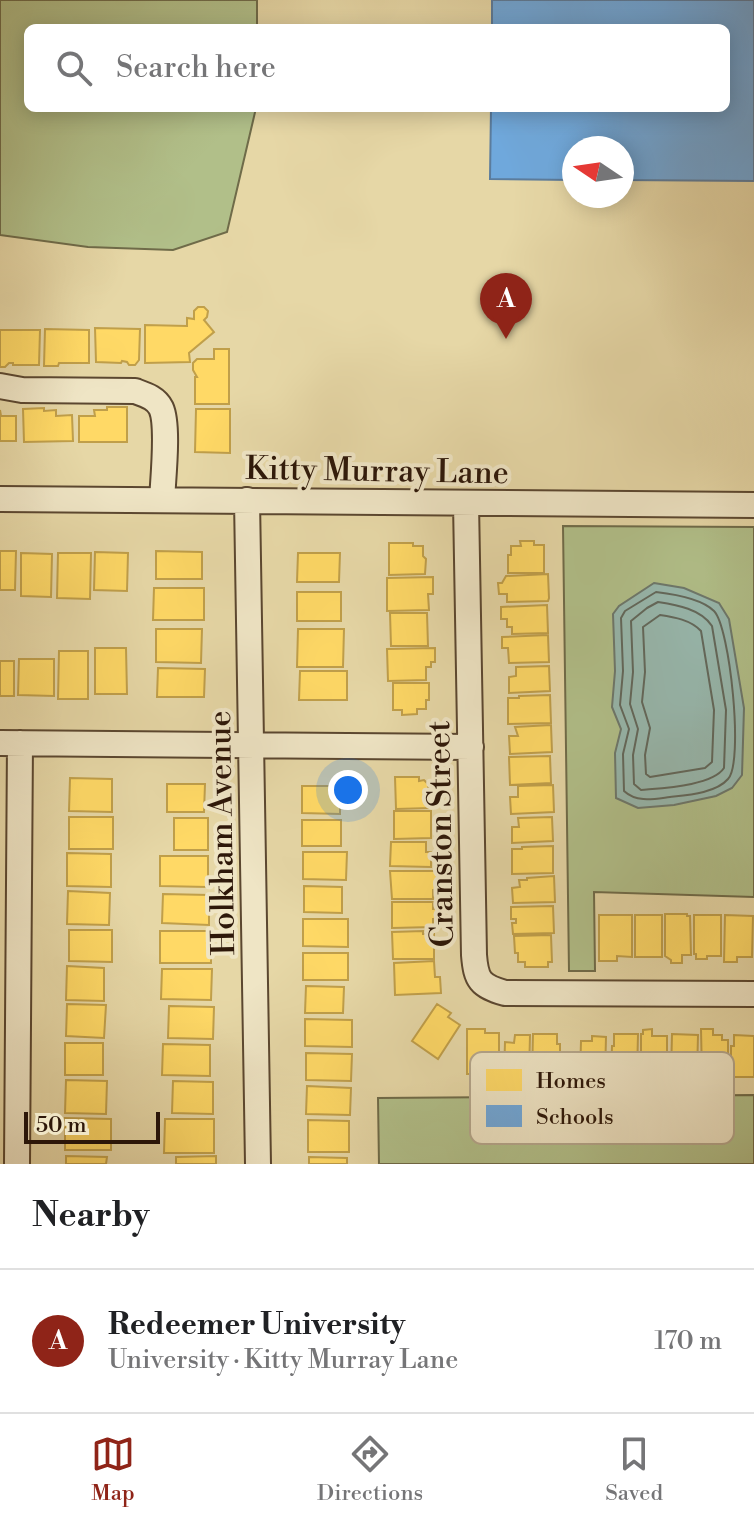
<!DOCTYPE html>
<meta charset="utf-8">
<style>
:root{--surface:#fff;--page:#f6f6f6;--text:#202124;--muted:#757577;--line:#e0e0e0;--accent:#8f2418}
body{margin:0;font-family:"Libre Bodoni",serif;background:var(--page);color:var(--text)}
.compass{position:absolute;left:562px;top:136px;width:72px;height:72px;border-radius:50%;background:var(--surface);box-shadow:0 4px 20px #0003;rotate:283deg}
.scale{position:absolute;left:24px;bottom:20px;width:136px;box-sizing:border-box;padding-left:8px;border:4px solid #2d1709;border-top:0;font-size:22px;line-height:28px;white-space:nowrap;color:#2d1709;-webkit-text-stroke:6px #efe5c5;paint-order:stroke}
.you{position:absolute;left:348px;top:790px;width:28px;height:28px;margin:-20px;border:6px solid #fff;border-radius:50%;background:#1a73e8;box-shadow:0 0 0 12px #1a73e833}
.badge{display:grid;place-items:center;width:52px;height:52px;border-radius:50%;background:var(--accent);color:#fff;font-size:26px;font-weight:700}
.pin{position:absolute;translate:-50% -66px;filter:drop-shadow(0 2px 4px #0008)}
.pin::after{content:'';position:absolute;top:42px;width:28px;height:24px;background:inherit;clip-path:polygon(0 0,100% 0,50% 100%)}
.list{margin:0;padding:0;list-style:none}
h2{display:flex;justify-content:space-between;align-items:center;height:104px;margin:0;padding:0 32px;font-size:34px}
h2 small{font-size:26px;font-weight:400;color:var(--muted)}
.list li{display:grid;grid-template-columns:52px 1fr auto;gap:24px;align-items:center;box-sizing:border-box;height:144px;padding:0 32px;border-top:2px solid var(--line)}
.list b{display:block;font-size:30px;white-space:nowrap}
.list p{margin:0;font-size:26px;white-space:nowrap;color:var(--muted)}
.list em{font-size:26px;font-style:normal;color:var(--muted)}
.icon{flex:none;width:44px;height:44px;fill:none;stroke:currentColor;stroke-width:2;stroke-linecap:round;stroke-linejoin:round}
.map{position:relative;flex:none;width:754px;height:1164px;overflow:hidden}
.search{position:absolute;background:var(--surface);box-shadow:0 4px 20px #0003;left:24px;right:24px;top:24px;height:88px;display:flex;align-items:center;gap:20px;box-sizing:border-box;padding:0 28px;border-radius:12px;color:var(--muted);font-size:30px}
.sheet{height:248px;background:var(--surface)}
nav{display:flex;justify-content:space-around;align-items:center;box-sizing:border-box;height:112px;border-top:2px solid var(--line);background:var(--surface);font-size:22px;color:var(--muted)}
nav a{display:grid;justify-items:center;gap:4px}
nav .on{color:var(--accent)}
.map>svg:first-child{display:block}
.green{fill:#b1bf89;stroke:#6f6b49;stroke-width:2}
.water{fill:#97b8ae;stroke:#6d786c;stroke-width:2}
.homes{fill:#ffd966;stroke:#c09f4a;stroke-width:2}
.schools{fill:#6fa8dc;stroke:#5b7c9d;stroke-width:2}
.lines{fill:none;stroke-linecap:round;stroke-linejoin:round}
.shore{stroke:#62685c;stroke-width:2}
.minor-casing{stroke:#5b4730;stroke-width:28}
.minor{stroke:#efe5c5;stroke-width:24}
.labels{text-anchor:middle;stroke-width:8;stroke-linejoin:round;paint-order:stroke}
.street-label{font-size:32px;fill:#2d1709;stroke:#efe5c5}
.key{fill:#efe5c5;stroke:#b5a78d;stroke-width:2}
.key-label{font-size:22px;fill:#2d1709}
</style>
<div class="map">
<svg width="754" height="1164" viewBox="0 0 754 1164">
<rect width="100%" height="100%" fill="#e6d7a6"/>
<filter id="stains"><feTurbulence type="fractalNoise" baseFrequency=".0025" numOctaves="4"/><feColorMatrix values="0 0 0 0 .2 0 0 0 0 .09 0 0 0 0 .02 0 0 0 .5 -.17"/></filter>
<radialGradient id="worn" r=".72"><stop offset=".6" stop-color="#630" stop-opacity="0"/><stop offset="1" stop-color="#630" stop-opacity=".3"/></radialGradient>
<!-- green -->
<path class="green" d="M0 0H257V28H28V108H256L227 232 173 250 88 247 0 235Z
M563 526 754 527V897L594 892 595 971H569Z
M754 1095V1164H379L378 1098Z"/>
<!-- water -->
<path class="water" d="M654 583 684 588 719 603 729 619 744 708 742 775 732 788 716 796 674 805 638 808 616 798 615 753 621 729 612 707 615 671 613 614 619 606Z"/>
<!-- homes -->
<path class="homes" d="M198 307H204L208 311 207 317 204 320 214 332 189 353 190 362 145 363V325L187 326V318L194 319V311Z
M95 328 140 329 139 360 135 365H129L127 362 122 361 121 363 96 362Z
M45 329 89 330V363H59L58 366H44Z
M0 330H40L39 365H13V363H9L5 367H0Z
M214 349H229V404H195V377H197L193 370V363L197 359H214Z
M107 407H127V442H79V416H95L94 410H107Z
M44 408V411L56 410V416L72 415 73 441 24 442 23 409Z
M196 409H230V453L195 452Z
M0 410 1 416H16V441H0Z
M520 541H534V545H544V573H508V555H511V546H521Z
M389 543H413V546H423V556L426 559 425 574 389 575Z
M0 551H16L15 590H0Z
M156 551 202 552V579H156Z
M95 552 128 553 127 591 94 590Z
M21 553 52 554 51 597 21 596Z
M58 553H91L90 599 57 598Z
M298 553H340L339 582H297Z
M548 574 549 598 548 601 507 602V594H499L498 583H502L506 576Z
M433 577V594H428L429 610 387 611V578Z
M154 588H204V620H153Z
M297 592H341V621H297Z
M547 605 548 633 512 634V627H507V619H501V607Z
M390 613H427L428 646H391Z
M156 629H202L201 663 156 662Z
M298 629H344L343 667H297Z
M548 635 549 662 509 663 508 648H502V637Z
M95 648H126L127 694H95Z
M435 648V662H431V667H426V680L388 681 387 649Z
M59 651H88V699H58Z
M19 659H54V696L18 695Z
M0 661H14V696H0Z
M549 666 550 691 509 693V677L516 676V667Z
M158 668 205 669 204 697H157Z
M300 671H347V700H299Z
M393 683H429V700H426V709H417V714L402 715V710H393Z
M550 695 551 723 508 724V698H519V696Z
M551 725 552 752 510 754 509 736H518L515 727Z
M550 756 551 783 510 785 509 757Z
M395 777H419V781L424 780 428 784V790L432 793 431 808 396 809Z
M70 778 112 779V812L69 811Z
M167 784H205L204 812H167Z
M553 785 554 812 511 814 510 797H518V786Z
M302 786H340V814L302 813Z
M394 811H431V838L394 839Z
M69 817H113V849H69Z
M552 817 553 841 512 843V827H519L518 818Z
M174 818H208V850H174Z
M302 820H341V846H302Z
M391 842H426V852H431V867L390 866Z
M553 846V873L512 874V849H522V847Z
M303 852H347L346 880 303 879Z
M67 853 111 854V887L67 886Z
M160 856H208V887L160 886Z
M390 871H441V888L433 890V899H392Z
M554 876 555 902 513 903 512 888 520 887 519 880H527V878Z
M304 886 342 887V913L304 912Z
M68 891 110 893 109 925 67 924Z
M163 894 209 895V925L162 923Z
M392 902H433V909H440V919H433V927L392 928Z
M553 906 554 933 513 934 512 923H516V919H511V907Z
M665 914H687V916H690L691 955H682V963H671V960L665 956Z
M599 915H632V957L617 956V961H599Z
M635 915H662V957H635Z
M694 915H721V956H707V959H696V954H694Z
M725 915 753 916 752 957H737V962H724Z
M303 919H348V947L303 946Z
M69 930H112V962L69 961Z
M160 931H211V963H160Z
M423 931V934H434V959H393L392 932Z
M551 935 552 962H548V967H525V962H518V953H515L514 936Z
M303 953H348V980H303Z
M434 961 435 977H440L441 993 395 995 394 963Z
M67 966 104 968V1001L66 1000Z
M162 969H212L211 1000 161 999Z
M306 986 344 987 343 1013H305Z
M67 1004 106 1005 104 1038 66 1036Z
M437 1004 451 1013 448 1017 460 1025 438 1059 412 1041Z
M169 1006 214 1007 213 1039 168 1038Z
M305 1019 352 1020V1047L305 1046Z
M467 1029H485V1033H499V1074H467Z
M652 1029V1036H667V1075H641V1034H643V1030Z
M701 1029H713V1035H722V1040H728V1076H702Z
M533 1034H557V1044H560V1075L532 1076Z
M614 1034H638L637 1076H611L612 1046H614Z
M672 1034 698 1035 697 1075H671Z
M515 1035H530L529 1076H504L505 1042 514 1043Z
M734 1035 754 1036V1077H731V1046H734Z
M592 1036 606 1037 605 1076H580L581 1041H592Z
M65 1043H103V1075H65Z
M163 1044 210 1045V1076L162 1075Z
M306 1053 352 1054 351 1081 306 1080Z
M66 1080 107 1081 106 1114 65 1113Z
M173 1081 213 1082V1114L172 1113Z
M307 1086 351 1088 350 1115 306 1114Z
M65 1118 111 1119V1150H65Z
M165 1119H214V1153H164Z
M308 1120 349 1121V1152H308Z
M66 1156 107 1157 106 1164H66Z
M216 1156V1164H176V1157Z
M309 1157 347 1158V1164H309Z"/>
<!-- schools -->
<path class="schools" d="M492 0H754V181L622 180V148H574V180L490 179 491 108H726V28H492Z"/>
<g class="lines">
<!-- shore -->
<path class="shore" d="M656 592C673 594 702 599 714 611 730 627 744 763 728 779 716 793 688 795 670 797 654 799 637 803 624 791L623 754 629 729 620 705 623 671 621 618 625 611Z
M658 602C677 605 701 609 712 626L726 710 724 768C712 786 662 788 641 790L634 784 633 755 638 729 630 704 633 672 631 621 647 608Z
M660 615C674 617 691 620 701 631L714 710 712 762 705 768 650 777 646 774 645 755 650 728 642 702 645 672 643 627Z"/>
<!-- minor casing -->
<g class="minor-casing">
<path id="minor" d="M0 386 22 390 135 391C146 395 156 398 161 408 169 425 163 479 162 500
M0 499 754 505
M247 500 258 1164
M466 503 474 955C476 980 480 986 505 993L754 994
M0 743 471 747
M17 1164 20 743"/>
</g>
<!-- minor -->
<use href="#minor" class="minor"/>
</g>
<g class="labels">
<!-- street labels -->
<g class="street-label">
<text transform="translate(377 470) rotate(1)" y="11">Kitty Murray Lane</text>
<text transform="translate(221 833) rotate(-91)" y="11">Holkham Avenue</text>
<text transform="translate(440 834) rotate(-91)" y="11">Cranston Street</text>
</g>
</g>
<!-- legend -->
<rect x="470" y="1052" width="264" height="92" rx="12" class="key"/>
<rect x="486" y="1069" width="36" height="22" fill="#ffd966"/>
<rect x="486" y="1105" width="36" height="22" fill="#6fa8dc"/>
<g class="key-label">
<text x="536" y="1088">Homes</text>
<text x="536" y="1124">Schools</text>
</g>
<rect width="100%" height="100%" filter="url(#stains)"/>
<rect width="100%" height="100%" fill="url(#worn)"/>
</svg>
<svg class="compass" viewBox="-18 -18 36 36"><path d="M0-13l5 13h-10z" fill="#e53935"/><path d="M0 13l5-13h-10z" fill="#757577"/></svg>
<div class="scale">50 m</div>
<div class="you"></div>
<div class="pin badge" style="left:506px;top:339px">A</div>
<div class="search"><svg class="icon" aria-label="search" viewBox="0 0 24 24"><circle cx="10" cy="10" r="6"/><path d="M15 15l6 6"/></svg>Search here</div>
</div>
<section class="sheet">
<h2>Nearby<small></small></h2>
<ul class="list">
<li><span class="badge">A</span><div><b>Redeemer University</b><p>University · Kitty Murray Lane</p></div><em>170 m</em></li>
</ul>
</section>
<nav>
<a class="on"><svg class="icon" aria-label="map" viewBox="0 0 24 24"><path d="M3 6l6-2 6 2 6-2v14l-6 2-6-2-6 2zM9 4v14M15 6v14"/></svg>Map</a>
<a><svg class="icon" aria-label="directions" viewBox="0 0 24 24"><path d="M12 3l9 9-9 9-9-9zM9 14v-3h6M13 9l2 2-2 2"/></svg>Directions</a>
<a><svg class="icon" aria-label="saved" viewBox="0 0 24 24"><path d="M7 4h10v16l-5-4-5 4z"/></svg>Saved</a>
</nav>
